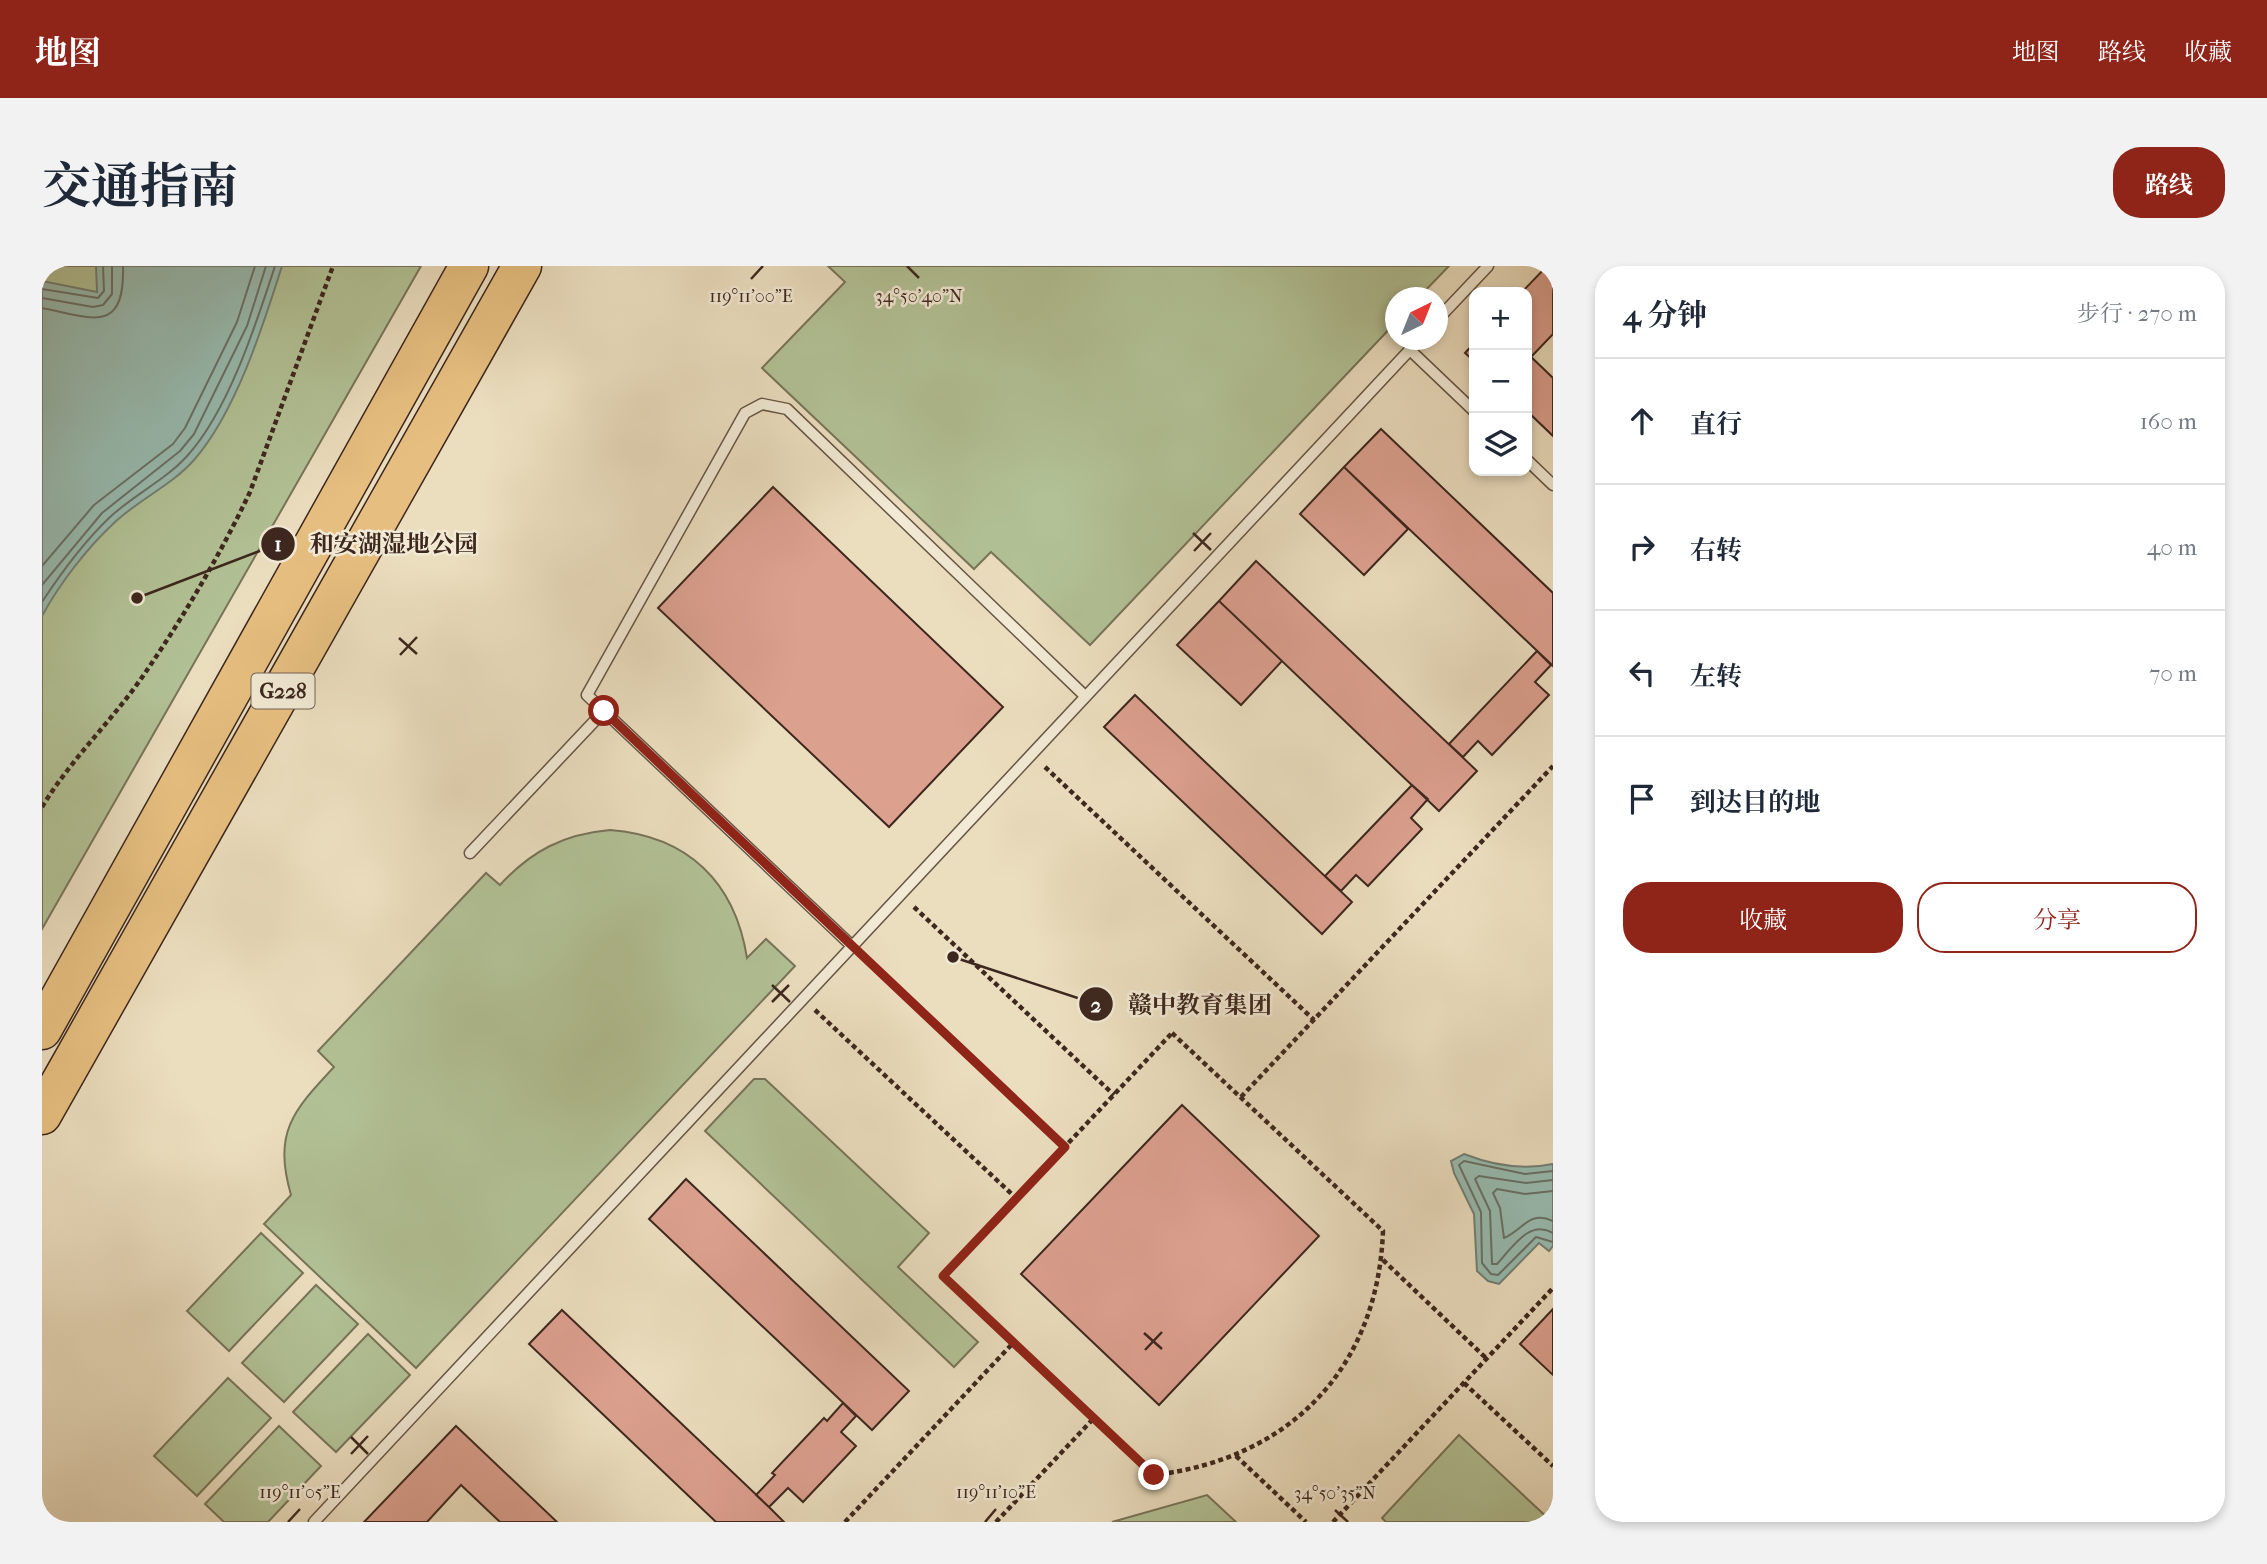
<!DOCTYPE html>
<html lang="zh">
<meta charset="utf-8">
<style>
:root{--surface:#fff;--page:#f2f2f3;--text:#1f2937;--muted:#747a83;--line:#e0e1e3;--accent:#8f2418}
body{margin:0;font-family:"IM FELL French Canon","Noto Serif SC",serif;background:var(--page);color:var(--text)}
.controls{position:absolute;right:21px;top:21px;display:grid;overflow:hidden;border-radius:14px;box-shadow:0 4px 10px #0003}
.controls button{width:63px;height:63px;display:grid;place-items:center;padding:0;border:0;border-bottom:2px solid var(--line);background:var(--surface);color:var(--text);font:35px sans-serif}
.compass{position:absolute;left:1343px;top:21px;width:63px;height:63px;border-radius:50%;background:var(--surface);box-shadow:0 4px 10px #0003;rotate:43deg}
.stop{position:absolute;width:21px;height:21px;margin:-16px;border:5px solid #8f2418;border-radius:50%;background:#fff}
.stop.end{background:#8f2418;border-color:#fff;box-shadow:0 2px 7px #0008}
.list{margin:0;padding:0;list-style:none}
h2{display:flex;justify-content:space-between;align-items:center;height:91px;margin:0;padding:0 28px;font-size:30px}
h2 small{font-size:23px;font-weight:400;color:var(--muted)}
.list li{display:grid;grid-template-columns:46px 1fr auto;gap:21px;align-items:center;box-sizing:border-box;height:126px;padding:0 28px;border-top:2px solid var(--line)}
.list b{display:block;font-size:26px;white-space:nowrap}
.list em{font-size:23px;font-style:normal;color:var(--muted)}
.actions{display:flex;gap:14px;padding:21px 28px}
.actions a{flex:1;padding:16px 0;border:2px solid var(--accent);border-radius:28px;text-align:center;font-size:24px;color:var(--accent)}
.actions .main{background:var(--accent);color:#fff}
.icon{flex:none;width:38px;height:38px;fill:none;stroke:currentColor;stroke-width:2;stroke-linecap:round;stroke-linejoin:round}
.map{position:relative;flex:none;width:1511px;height:1256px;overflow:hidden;border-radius:28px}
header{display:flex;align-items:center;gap:42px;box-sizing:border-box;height:98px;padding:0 35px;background:var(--accent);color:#fff}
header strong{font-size:33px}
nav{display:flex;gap:38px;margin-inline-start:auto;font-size:24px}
.intro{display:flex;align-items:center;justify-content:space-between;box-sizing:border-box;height:168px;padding:0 42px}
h1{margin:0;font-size:49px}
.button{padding:18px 32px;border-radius:28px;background:var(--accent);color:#fff;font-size:24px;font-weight:700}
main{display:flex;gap:42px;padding:0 42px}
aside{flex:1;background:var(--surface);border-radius:28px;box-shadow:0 4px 10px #0003}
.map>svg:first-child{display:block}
.green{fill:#b2c296;stroke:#78745a;stroke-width:2}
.water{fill:#98bcb1;stroke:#748076;stroke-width:2}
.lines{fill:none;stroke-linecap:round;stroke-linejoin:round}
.shore{stroke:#6a7268;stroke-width:2}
.building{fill:#dca08f;stroke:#3d271e;stroke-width:2}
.lane-casing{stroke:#685546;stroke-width:13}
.highway-casing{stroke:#3d271e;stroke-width:41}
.path{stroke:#3d271e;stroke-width:4.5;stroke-dasharray:5 3.5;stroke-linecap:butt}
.lane{stroke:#f2ead5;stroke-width:10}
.highway{stroke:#e6bf80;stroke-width:38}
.route{stroke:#8f2418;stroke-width:9}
.ticks{fill:none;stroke:#3d271e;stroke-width:2.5}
.labels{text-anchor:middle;stroke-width:5;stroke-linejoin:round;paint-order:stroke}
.shield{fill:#f2ead5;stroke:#736255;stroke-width:2}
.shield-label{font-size:21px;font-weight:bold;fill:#3d271e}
.ticks-label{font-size:18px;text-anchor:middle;fill:#3d271e;stroke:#f2ead5;stroke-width:5;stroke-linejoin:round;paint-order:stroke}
.leader{fill:none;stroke:#3d271e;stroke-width:2.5}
.callout-dot{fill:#3d271e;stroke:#f2ead5;stroke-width:2.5}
.mark-label{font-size:21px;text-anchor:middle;font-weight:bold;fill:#fff}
.callout-label{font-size:24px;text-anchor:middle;font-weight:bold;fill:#3d271e;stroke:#f2ead5;stroke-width:5;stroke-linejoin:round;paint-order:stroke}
</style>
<header>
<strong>地图</strong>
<nav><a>地图</a><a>路线</a><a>收藏</a></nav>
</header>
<div class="intro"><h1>交通指南</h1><a class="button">路线</a></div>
<main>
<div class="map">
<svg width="1511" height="1256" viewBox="0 0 1511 1256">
<rect width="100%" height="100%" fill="#ebdebf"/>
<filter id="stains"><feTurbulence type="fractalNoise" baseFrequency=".00286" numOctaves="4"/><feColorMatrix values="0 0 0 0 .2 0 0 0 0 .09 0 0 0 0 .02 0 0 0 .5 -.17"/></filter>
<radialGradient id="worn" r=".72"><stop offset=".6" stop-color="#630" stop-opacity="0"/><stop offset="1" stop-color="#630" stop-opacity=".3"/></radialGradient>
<!-- green -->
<path class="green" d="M0 0H379L0 663Z
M786 0H1407L1377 31 1353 32V57L1048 379 949 286 932 303 720 102 803 16Z
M568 564C646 570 693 616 705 692L724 673 753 700 374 1102 222 958 249 929C231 866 251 845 292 801L276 785 444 607 458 619C489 585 522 568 568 564Z
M712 813H723L887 967 856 1001 936 1076 912 1101 663 865Z
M219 967 261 1007 187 1085 145 1045Z
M274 1019 316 1058 242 1136 200 1097Z
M326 1068 368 1109 294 1186 251 1146Z
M186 1112 229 1152 155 1230 112 1190Z
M237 1160 279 1200 226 1256H182L163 1238Z
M1417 1169 1510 1256H1344L1340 1252Z
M1165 1229 1194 1256H1070Z"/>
<!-- water -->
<path class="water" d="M54 0H240C221 60 194 146 152 194 130 219 96 234 72 257 45 282 18 317 0 350V15L55 26Z
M1422 888C1450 899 1482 904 1511 898V980L1507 985 1497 977 1457 1018 1446 1015 1435 1005 1432 948 1412 907 1409 895Z"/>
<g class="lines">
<!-- shore -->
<path class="shore" d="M0 23 56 32 62 25 61 0
M0 32 51 41 61 39 70 28V0
M0 42C50 52 83 69 81 0
M0 300 52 239 131 178 143 162 195 56 213 0
M0 319 60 247 138 185 152 168 205 60 224 0
M0 336C19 307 42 276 67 252 91 229 124 214 146 189 187 143 214 58 233 0
M1511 905 1483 908 1422 895 1417 899 1439 946 1440 997 1449 1008 1456 1009 1494 971 1511 976
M1511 914 1484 917 1437 910 1433 913 1448 945 1450 998H1455C1470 982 1487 953 1511 967
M1511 925 1483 928 1455 923 1451 927 1458 942 1462 972C1481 964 1487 944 1511 955"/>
</g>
<!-- building -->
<path class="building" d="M1505 0 1511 3V68L1489 91 1485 87V26H1480Z
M1432 77V95L1423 87Z
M1485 87 1511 112V170L1485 145Z
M1339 163 1511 327V400L1302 201Z
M1302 201 1366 263 1322 309 1258 248Z
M731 221 961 441 847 561 616 342Z
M1214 295 1435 505 1397 545 1177 335Z
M1177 335 1240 395 1199 439 1135 379Z
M1495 385 1509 399 1493 416 1507 429 1450 489 1436 475 1421 491 1407 478Z
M1093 429 1310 636 1280 668 1062 461Z
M1370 519 1386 533 1369 552 1380 563 1326 620 1314 609 1299 625 1283 610Z
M1140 839 1277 970 1117 1139 979 1008Z
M644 913 867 1125 830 1164 607 953Z
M1511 1043V1109L1478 1078Z
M520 1044 727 1241 742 1256H674L487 1078Z
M801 1137 814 1150 799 1166 814 1180 761 1236 746 1222 727 1241 714 1229 733 1209 730 1207 782 1152 785 1155Z
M414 1160 515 1256H458L419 1219 385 1256H322Z"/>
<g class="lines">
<!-- lane casing -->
<g class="lane-casing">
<path id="lane" d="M1395 54 1446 0
M1368 84 1432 145
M1485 194 1511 219
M428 587 562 445
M810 680 545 429 703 147 720 138 745 143 1043 430
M272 1256 1377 74"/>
</g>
<!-- highway casing -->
<g class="highway-casing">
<path id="highway" d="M0 764 427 0
M0 849 480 0"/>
</g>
<!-- path -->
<path class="path" d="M1003 501 1272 754
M0 541C29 493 69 456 101 410 141 352 178 289 208 226L291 0
M872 641 1072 829
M823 691 1023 881
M773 744 974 932
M1130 767 1341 965C1336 1102 1248 1193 1112 1209L901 1010Z
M1199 831 1511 500
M1341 994 1445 1093
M1422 1117 1511 1200
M1194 1190 1264 1256
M803 1256 972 1076
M954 1256 1052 1152
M1291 1256 1511 1022"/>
<!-- lane -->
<use href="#lane" class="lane"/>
<!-- highway -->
<use href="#highway" class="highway"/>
</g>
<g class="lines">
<!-- route -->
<path class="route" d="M562 445 1023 881 901 1010 1112 1209"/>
</g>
<!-- ticks -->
<path class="ticks" d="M865 0 877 12M709 13 721 0M1151 267 1169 284M1152 285 1169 267M357 372 375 388M358 389 375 371M730 719 748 736M730 736 747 719M1102 1067 1120 1083M1103 1084 1120 1066M309 1171 326 1188M309 1188 326 1170M1293 1244 1306 1256M246 1256 258 1243M943 1256 954 1243"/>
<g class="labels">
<!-- shield labels -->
<rect class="shield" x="209.5" y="407.5" width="63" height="35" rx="5"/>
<g class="shield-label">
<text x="241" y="432">G228</text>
</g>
</g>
<g class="ticks-label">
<text x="877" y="36">34°50'40"N</text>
<text x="709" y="36">119°11'00"E</text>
<text x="258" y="1232">119°11'05"E</text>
<text x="954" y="1232">119°11'10"E</text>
<text x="1293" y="1233">34°50'35"N</text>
</g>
<!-- callouts -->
<path class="leader" d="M95 332L236 278M911 691L1054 738"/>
<g class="callout-dot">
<circle cx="95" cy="332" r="7"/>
<circle cx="911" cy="691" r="7"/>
<circle cx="236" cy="278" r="18"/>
<circle cx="1054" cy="738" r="18"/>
</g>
<g class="mark-label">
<text x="236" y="285">1</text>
<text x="1054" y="746">2</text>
</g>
<g class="callout-label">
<text x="352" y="286">和安湖湿地公园</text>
<text x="1158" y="747">赣中教育集团</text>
</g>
<rect width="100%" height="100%" filter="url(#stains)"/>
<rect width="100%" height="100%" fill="url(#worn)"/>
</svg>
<div class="controls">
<button>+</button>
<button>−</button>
<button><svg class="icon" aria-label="layers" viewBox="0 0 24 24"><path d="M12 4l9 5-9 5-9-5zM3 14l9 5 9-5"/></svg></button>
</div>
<svg class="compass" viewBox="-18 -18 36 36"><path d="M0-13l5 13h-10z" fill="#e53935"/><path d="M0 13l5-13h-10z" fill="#747a83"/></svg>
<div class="stop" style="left:562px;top:445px"></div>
<div class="stop end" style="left:1112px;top:1209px"></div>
</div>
<aside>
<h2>4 分钟<small>步行 · 270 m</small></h2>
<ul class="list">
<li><svg class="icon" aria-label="ahead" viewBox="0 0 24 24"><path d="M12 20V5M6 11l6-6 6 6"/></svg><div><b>直行</b></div><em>160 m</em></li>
<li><svg class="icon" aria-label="right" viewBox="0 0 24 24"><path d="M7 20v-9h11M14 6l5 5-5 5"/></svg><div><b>右转</b></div><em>40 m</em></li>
<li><svg class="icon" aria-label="left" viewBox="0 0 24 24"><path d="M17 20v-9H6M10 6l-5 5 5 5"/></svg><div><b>左转</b></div><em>70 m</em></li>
<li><svg class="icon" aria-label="arrive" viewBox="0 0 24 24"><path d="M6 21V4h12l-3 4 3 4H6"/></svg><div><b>到达目的地</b></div></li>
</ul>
<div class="actions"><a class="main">收藏</a><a>分享</a></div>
</aside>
</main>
